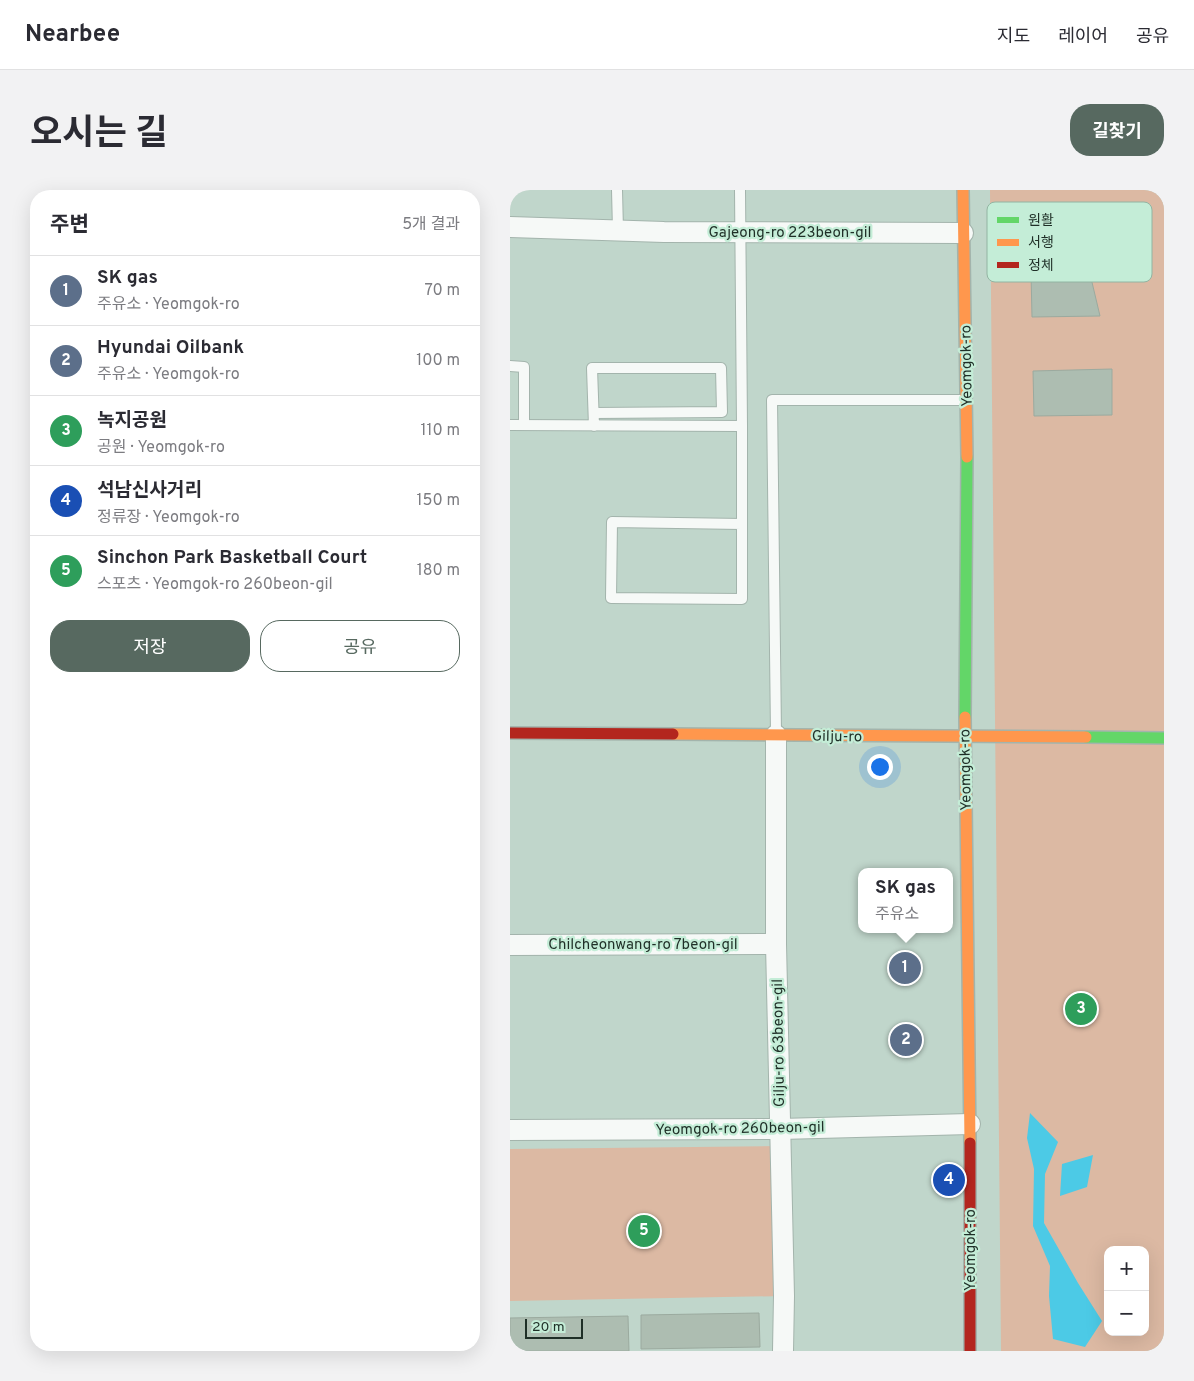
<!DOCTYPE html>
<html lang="ko">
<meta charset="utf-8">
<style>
:root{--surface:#fff;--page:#f2f2f3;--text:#2b2b33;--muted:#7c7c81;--line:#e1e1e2;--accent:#576960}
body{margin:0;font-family:Overpass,"Noto Sans KR",sans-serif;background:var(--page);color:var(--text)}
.controls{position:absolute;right:15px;bottom:15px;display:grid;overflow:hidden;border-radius:10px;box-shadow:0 5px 20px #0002}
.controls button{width:45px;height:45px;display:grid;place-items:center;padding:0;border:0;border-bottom:1px solid var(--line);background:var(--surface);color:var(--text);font:25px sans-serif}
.scale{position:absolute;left:15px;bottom:12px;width:58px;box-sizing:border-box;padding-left:5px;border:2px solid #1f2f27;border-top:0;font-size:14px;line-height:18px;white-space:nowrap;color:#1f2f27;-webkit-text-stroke:4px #c4edd7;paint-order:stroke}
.you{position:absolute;left:369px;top:576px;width:18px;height:18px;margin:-12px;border:4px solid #fff;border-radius:50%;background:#1a73e8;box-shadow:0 0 0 8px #1a73e833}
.badge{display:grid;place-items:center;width:32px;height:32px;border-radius:50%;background:var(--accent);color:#fff;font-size:16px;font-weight:700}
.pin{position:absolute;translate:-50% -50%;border:2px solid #fff;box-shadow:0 1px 5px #0006}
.popup{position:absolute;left:348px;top:678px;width:95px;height:65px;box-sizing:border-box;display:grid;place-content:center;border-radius:10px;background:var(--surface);filter:drop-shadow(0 1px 4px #0005);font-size:16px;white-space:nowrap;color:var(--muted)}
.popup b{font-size:19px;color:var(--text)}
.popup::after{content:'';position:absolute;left:50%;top:100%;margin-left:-10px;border:10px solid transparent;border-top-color:var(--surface)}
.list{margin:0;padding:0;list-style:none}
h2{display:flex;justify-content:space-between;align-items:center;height:65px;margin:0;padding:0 20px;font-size:21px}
h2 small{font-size:16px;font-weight:400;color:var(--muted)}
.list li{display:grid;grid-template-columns:32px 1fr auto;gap:15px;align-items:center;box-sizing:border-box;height:70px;padding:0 20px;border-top:1px solid var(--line)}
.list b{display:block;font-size:19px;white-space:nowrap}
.list p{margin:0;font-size:16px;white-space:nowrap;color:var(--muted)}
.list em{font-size:16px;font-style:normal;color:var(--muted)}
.actions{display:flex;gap:10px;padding:15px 20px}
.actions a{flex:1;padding:11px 0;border:1px solid var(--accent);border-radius:20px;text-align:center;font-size:18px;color:var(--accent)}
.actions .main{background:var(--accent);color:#fff}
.map{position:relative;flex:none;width:654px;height:1161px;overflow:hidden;border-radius:20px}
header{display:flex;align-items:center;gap:30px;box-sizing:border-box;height:70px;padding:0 25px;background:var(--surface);border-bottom:1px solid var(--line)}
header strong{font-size:24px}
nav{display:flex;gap:28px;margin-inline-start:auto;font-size:18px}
.intro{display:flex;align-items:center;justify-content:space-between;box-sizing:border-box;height:120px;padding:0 30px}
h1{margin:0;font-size:35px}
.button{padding:12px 22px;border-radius:20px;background:var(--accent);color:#fff;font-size:18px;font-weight:700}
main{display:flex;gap:30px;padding:0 30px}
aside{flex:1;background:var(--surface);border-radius:20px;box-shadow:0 5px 20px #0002}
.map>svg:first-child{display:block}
.green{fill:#dcb9a3;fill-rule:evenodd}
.water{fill:#4ccae6}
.building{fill:#adbdb1;stroke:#9baa9f}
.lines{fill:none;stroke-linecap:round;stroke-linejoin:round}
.lane-casing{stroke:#a3b4ac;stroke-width:12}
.street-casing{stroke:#a3b4ac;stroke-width:22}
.fast-casing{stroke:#a3b4ac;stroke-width:14}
.slow-casing{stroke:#a3b4ac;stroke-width:14}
.jam-casing{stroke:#a3b4ac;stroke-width:14}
.lane{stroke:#f6f9f7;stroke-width:10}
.street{stroke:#f6f9f7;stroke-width:20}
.fast{stroke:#63d668;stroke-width:11}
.slow{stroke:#ff974d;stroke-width:11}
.jam{stroke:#b3261e;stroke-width:11}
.labels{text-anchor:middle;stroke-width:4.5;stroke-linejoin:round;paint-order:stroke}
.street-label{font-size:15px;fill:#1f2f27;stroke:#c4edd7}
.key{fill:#c4edd7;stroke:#92b4a2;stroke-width:1}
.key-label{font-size:14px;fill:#1f2f27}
</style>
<header>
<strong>Nearbee</strong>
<nav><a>지도</a><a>레이어</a><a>공유</a></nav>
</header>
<div class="intro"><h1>오시는 길</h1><a class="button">길찾기</a></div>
<main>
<aside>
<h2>주변<small>5개 결과</small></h2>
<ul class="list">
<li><span class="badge" style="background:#5c6f8a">1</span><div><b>SK gas</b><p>주유소 · Yeomgok-ro</p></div><em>70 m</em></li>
<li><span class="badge" style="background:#5c6f8a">2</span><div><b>Hyundai Oilbank</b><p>주유소 · Yeomgok-ro</p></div><em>100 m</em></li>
<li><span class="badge" style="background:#2e9e5b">3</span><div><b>녹지공원</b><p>공원 · Yeomgok-ro</p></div><em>110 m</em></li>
<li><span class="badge" style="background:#1a4fb4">4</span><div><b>석남신사거리</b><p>정류장 · Yeomgok-ro</p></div><em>150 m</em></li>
<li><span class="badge" style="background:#2e9e5b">5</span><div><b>Sinchon Park Basketball Court</b><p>스포츠 · Yeomgok-ro 260beon-gil</p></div><em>180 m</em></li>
</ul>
<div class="actions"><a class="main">저장</a><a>공유</a></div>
</aside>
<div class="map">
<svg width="654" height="1161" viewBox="0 0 654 1161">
<rect width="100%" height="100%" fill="#c0d6cb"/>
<!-- green -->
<path class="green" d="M480 0H654V1161H491ZM598 1060H635V1142H598Z
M270 956 274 1106 0 1111V959Z"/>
<!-- water -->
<path class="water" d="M520 923 548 952 535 984 534 1033 568 1093 592 1131 575 1157 543 1149 539 1106 540 1076 523 1036 524 979 517 948Z
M583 965 577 997 550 1006 552 974Z"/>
<!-- building -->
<path class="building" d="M521 83 581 88 590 126 522 127Z
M602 179V225L524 226 523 181Z
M249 1123 250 1157 131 1159V1125Z
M118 1126 119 1161H0V1128Z"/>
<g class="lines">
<!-- lane casing -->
<g class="lane-casing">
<path id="lane" d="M107 0 108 40
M0 176 14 177V235
M84 223 212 222 211 178H82L84 236
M0 235 232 236 230 0
M232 236V409L101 408 102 332 232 334V236
M266 544 262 210H455"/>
</g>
<!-- street casing -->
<g class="street-casing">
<path id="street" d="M0 37 154 42 453 43
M266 545V754L274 1106 273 1161
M0 755 266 754
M0 940 270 939 460 934"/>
</g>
<!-- fast casing -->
<g class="fast-casing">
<path id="fast" d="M455 527 457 267
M576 547 654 548"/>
</g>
<!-- slow casing -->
<g class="slow-casing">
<path id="slow" d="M453 0 457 267
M455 527 460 953
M163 544 576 547"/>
</g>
<!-- jam casing -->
<g class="jam-casing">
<path id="jam" d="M0 543 163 544
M460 953V1161"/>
</g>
<!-- lane -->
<use href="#lane" class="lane"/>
<!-- street -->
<use href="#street" class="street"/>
<!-- fast -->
<use href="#fast" class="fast"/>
<!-- slow -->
<use href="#slow" class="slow"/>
<!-- jam -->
<use href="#jam" class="jam"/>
</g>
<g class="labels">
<!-- street labels -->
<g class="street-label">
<text x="280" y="47">Gajeong-ro 223beon-gil</text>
<text transform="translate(456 176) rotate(-91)" y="5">Yeomgok-ro</text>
<text transform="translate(327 546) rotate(1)" y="5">Gilju-ro</text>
<text transform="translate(455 580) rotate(-91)" y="5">Yeomgok-ro</text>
<text x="133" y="759">Chilcheonwang-ro 7beon-gil</text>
<text transform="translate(268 853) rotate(-91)" y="5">Gilju-ro 63beon-gil</text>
<text transform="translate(230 938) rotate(-1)" y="5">Yeomgok-ro 260beon-gil</text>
<text transform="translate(460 1060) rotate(-90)" y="5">Yeomgok-ro</text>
</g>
</g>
<!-- legend -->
<rect x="477" y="12" width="165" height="80" rx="8" class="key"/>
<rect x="487" y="27" width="22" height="6" fill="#63d668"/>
<rect x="487" y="49" width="22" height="7" fill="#ff974d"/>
<rect x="487" y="72" width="22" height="6" fill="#b3261e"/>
<g class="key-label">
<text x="518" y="35">원활</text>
<text x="518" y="57">서행</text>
<text x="518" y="80">정체</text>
</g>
</svg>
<div class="controls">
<button>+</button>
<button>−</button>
</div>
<div class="scale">20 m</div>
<div class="you"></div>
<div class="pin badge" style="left:395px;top:778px;background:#5c6f8a">1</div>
<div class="popup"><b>SK gas</b>주유소</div>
<div class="pin badge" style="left:396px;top:850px;background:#5c6f8a">2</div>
<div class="pin badge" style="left:571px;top:819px;background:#2e9e5b">3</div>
<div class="pin badge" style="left:439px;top:990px;background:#1a4fb4">4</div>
<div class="pin badge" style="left:134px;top:1041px;background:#2e9e5b">5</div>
</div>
</main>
